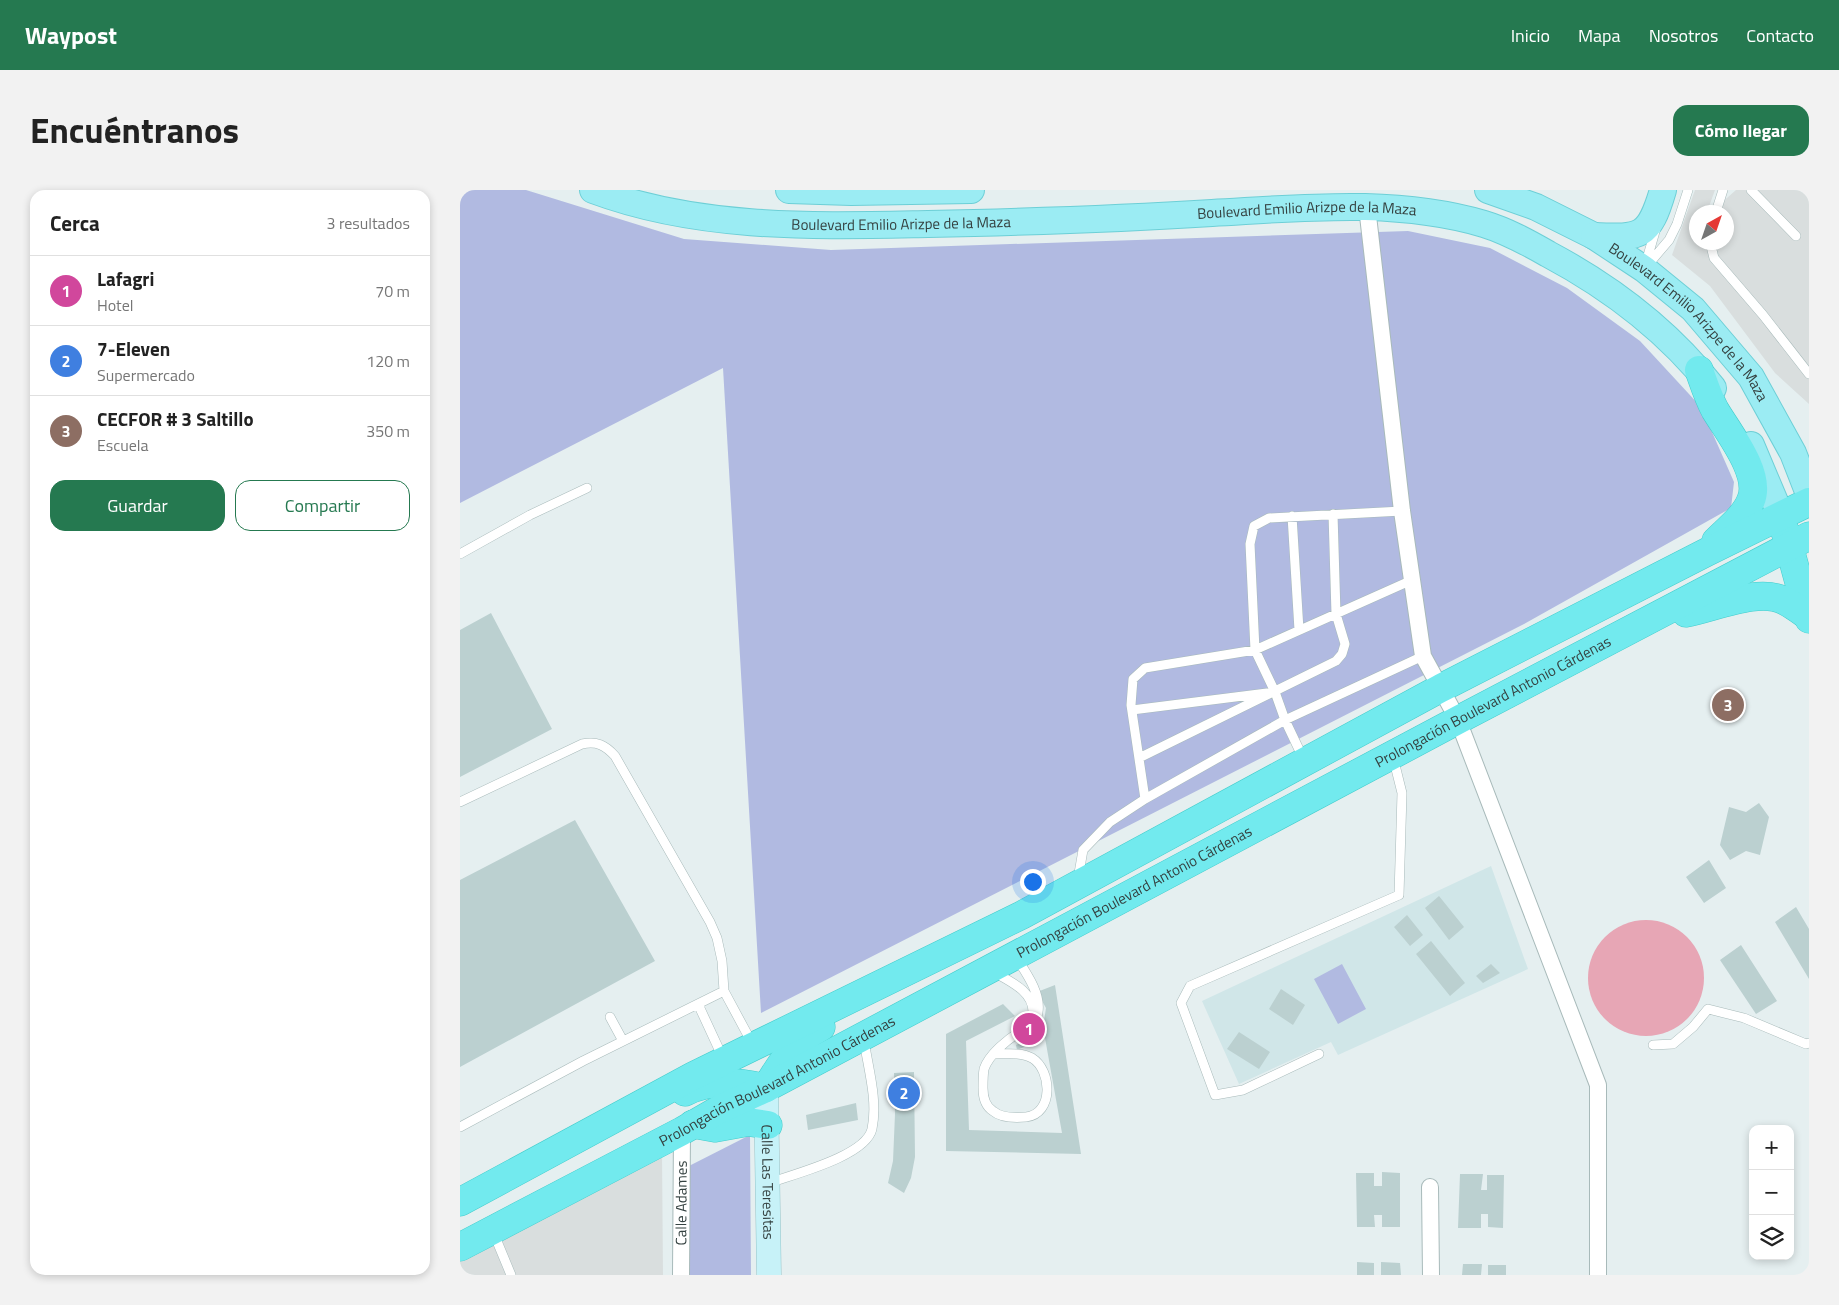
<!DOCTYPE html>
<html lang="es">
<meta charset="utf-8">
<style>
:root{--surface:#fff;--page:#f2f2f2;--text:#222;--muted:#767676;--line:#e0e0e0;--accent:#257950}
body{margin:0;font-family:"Titillium Web",sans-serif;background:var(--page);color:var(--text)}
.controls{position:absolute;right:15px;bottom:15px;display:grid;overflow:hidden;border-radius:10px;box-shadow:0 2px 8px #0003}
.controls button{width:45px;height:45px;display:grid;place-items:center;padding:0;border:0;border-bottom:1px solid var(--line);background:var(--surface);color:var(--text);font:25px sans-serif}
.compass{position:absolute;left:1229px;top:15px;width:45px;height:45px;border-radius:50%;background:var(--surface);box-shadow:0 2px 8px #0003;rotate:40deg}
.you{position:absolute;left:572px;top:691px;width:18px;height:18px;margin:-12px;border:4px solid #fff;border-radius:50%;background:#1a73e8;box-shadow:0 0 0 8px #1a73e833}
.badge{display:grid;place-items:center;width:32px;height:32px;border-radius:50%;background:var(--accent);color:#fff;font-size:16px;font-weight:700}
.pin{position:absolute;translate:-50% -50%;border:2px solid #fff;box-shadow:0 1px 5px #0006}
.list{margin:0;padding:0;list-style:none}
h2{display:flex;justify-content:space-between;align-items:center;height:65px;margin:0;padding:0 20px;font-size:21px}
h2 small{font-size:16px;font-weight:400;color:var(--muted)}
.list li{display:grid;grid-template-columns:32px 1fr auto;gap:15px;align-items:center;box-sizing:border-box;height:70px;padding:0 20px;border-top:1px solid var(--line)}
.list b{display:block;font-size:19px;white-space:nowrap}
.list p{margin:0;font-size:16px;white-space:nowrap;color:var(--muted)}
.list em{font-size:16px;font-style:normal;color:var(--muted)}
.actions{display:flex;gap:10px;padding:15px 20px}
.actions a{flex:1;padding:11px 0;border:1px solid var(--accent);border-radius:15px;text-align:center;font-size:18px;color:var(--accent)}
.actions .main{background:var(--accent);color:#fff}
.icon{flex:none;width:28px;height:28px;fill:none;stroke:currentColor;stroke-width:2;stroke-linecap:round;stroke-linejoin:round}
.map{position:relative;flex:none;width:1349px;height:1085px;overflow:hidden;border-radius:15px}
header{display:flex;align-items:center;gap:30px;box-sizing:border-box;height:70px;padding:0 25px;background:var(--accent);color:#fff}
header strong{font-size:24px}
nav{display:flex;gap:28px;margin-inline-start:auto;font-size:18px}
.intro{display:flex;align-items:center;justify-content:space-between;box-sizing:border-box;height:120px;padding:0 30px}
h1{margin:0;font-size:35px}
.button{padding:12px 22px;border-radius:15px;background:var(--accent);color:#fff;font-size:18px;font-weight:700}
main{display:flex;gap:30px;padding:0 30px}
aside{flex:1;background:var(--surface);border-radius:15px;box-shadow:0 2px 8px #0003}
.map>svg:first-child{display:block}
.education{fill:#d0e6e8}
.green{fill:#b1bae1}
.parking{fill:#d9dede}
.water{fill:#e7a6b5}
.building{fill:#bbd0d0}
.lines{fill:none;stroke-linecap:round;stroke-linejoin:round}
.lane-casing{stroke:#a8baba;stroke-width:10}
.street-casing{stroke:#a8baba;stroke-width:18}
.secondary-casing{stroke:#96c4c8;stroke-width:25}
.primary-casing{stroke:#6dcfd6;stroke-width:28}
.highway-casing{stroke:#43cccb;stroke-width:29}
.lane{stroke:#fff;stroke-width:9}
.street{stroke:#fff;stroke-width:16}
.secondary{stroke:#c7f2f8;stroke-width:24}
.primary{stroke:#9becf3;stroke-width:26}
.highway{stroke:#72eaee;stroke-width:28}
.labels{text-anchor:middle;stroke-width:4;stroke-linejoin:round;paint-order:stroke}
.street-label{font-size:15px;fill:#354241;stroke:#fff}
</style>
<header>
<strong>Waypost</strong>
<nav><a>Inicio</a><a>Mapa</a><a>Nosotros</a><a>Contacto</a></nav>
</header>
<div class="intro"><h1>Encuéntranos</h1><a class="button">Cómo llegar</a></div>
<main>
<aside>
<h2>Cerca<small>3 resultados</small></h2>
<ul class="list">
<li><span class="badge" style="background:#d1479c">1</span><div><b>Lafagri</b><p>Hotel</p></div><em>70 m</em></li>
<li><span class="badge" style="background:#3f7fe0">2</span><div><b>7-Eleven</b><p>Supermercado</p></div><em>120 m</em></li>
<li><span class="badge" style="background:#8d6e63">3</span><div><b>CECFOR # 3 Saltillo</b><p>Escuela</p></div><em>350 m</em></li>
</ul>
<div class="actions"><a class="main">Guardar</a><a>Compartir</a></div>
</aside>
<div class="map">
<svg width="1349" height="1085" viewBox="0 0 1349 1085">
<rect width="100%" height="100%" fill="#e5eff0"/>
<!-- education -->
<path class="education" d="M1031 676 1068 779 878 865 871 852 779 894 742 811Z"/>
<!-- green -->
<path class="green" d="M0 0H66L224 49 371 60 948 41 1030 58 1107 98 1180 151 1241 217 1274 292 1271 318 1064 434 301 823 263 178 0 313Z
M882 774 906 819 878 834 854 789Z
M290 945 291 1085H228L227 977Z"/>
<!-- parking -->
<path class="parking" d="M1235 0H1255L1247 22H1236V52H1266V22H1251L1276 0H1349V214L1315 183 1250 96 1212 65Z
M202 963 203 1085H0V1068Z"/>
<!-- water -->
<path class="water" d="M1128 788a58 58 0 1 1 116 0a58 58 0 1 1-116 0Z"/>
<!-- building -->
<path class="building" d="M31 423 92 539 0 587V440Z
M1299 613 1309 627 1300 665 1286 661 1270 670 1260 655 1269 617 1286 622Z
M115 630 195 771 0 877V690Z
M1249 670 1266 698 1244 713 1226 687Z
M979 706 1004 737 989 750 965 718Z
M1336 717 1349 739V789L1315 732Z
M947 725 963 745 950 756 934 737Z
M971 751 1005 793 990 806 956 764Z
M1281 755 1317 811 1296 824 1260 770Z
M1031 774 1040 783 1023 793 1016 786Z
M595 795 621 964 486 961V844L543 814 555 826 506 851 509 940 602 943 585 848 557 860 556 855 567 850 576 843 584 831 586 818 577 802Z
M821 799 845 815 833 835 809 819Z
M779 842 810 862 799 879 767 859Z
M454 882 455 967 451 988 444 1003 428 993 433 971 435 924 434 883Z
M396 913 398 930 348 940 346 925Z
M922 982 940 983V1037H922V1025H914L915 1037H897L896 983H914V996H922Z
M1000 984H1023L1021 1000H1027V985H1044L1043 1038 1028 1037V1024H1021V1038H998Z
M897 1072 914 1073V1085H897Z
M921 1072 940 1073 941 1085H921Z
M1003 1074H1022L1021 1085H1002Z
M1028 1075H1046V1085H1028Z"/>
<g class="lines">
<!-- lane casing -->
<g class="lane-casing">
<path id="lane" d="M1291 0 1336 46
M1256 22 1263 0
M1250 52 1254 68 1303 125 1349 184
M1185 76 1196 38
M1186 77 1209 50 1217 34 1228 0
M942 321 809 328 794 336 790 354 795 460 815 502 825 530 963 466
M832 326 839 440
M0 364 70 325 127 298
M672 520 807 503
M679 568 876 471 882 464 885 454 876 424 873 324
M685 609 671 515 673 489 685 478 795 460 952 390
M0 612 122 554C137 551 145 555 155 566L250 732 257 748 262 771 264 801 292 853
M618 689 623 660 650 632 685 609 825 530 844 570
M532 781C549 791 574 801 573 823
M238 814 263 868
M150 827 163 851
M1193 855 1213 854 1233 837 1248 819 1284 828 1346 854 1349 853
M534 864C546 864 561 862 572 868 592 880 594 924 566 927 555 928 541 928 533 921 525 916 523 906 523 898 523 891 523 885 524 879 529 864 548 849 561 841 568 836 577 832 578 822 581 803 566 783 556 767
M859 864 783 900 755 905 721 813 730 796 939 705 942 603 933 567
M0 937 123 871 264 801
M309 993C334 984 406 966 412 939 418 910 408 878 404 850
M34 1044 51 1085"/>
</g>
<!-- street casing -->
<g class="street-casing">
<g id="street">
<path d="M907 17 942 321 963 466 998 530 1138 895V1085"/>
<path d="M970 997 971 1085"/>
<path id="s1" d="M221 1085 222 941"/>
</g>
</g>
<!-- secondary casing -->
<g class="secondary-casing">
<g id="secondary">
<path id="s2" d="M306 898 309 1085"/>
</g>
</g>
<!-- primary casing -->
<g class="primary-casing">
<g id="primary">
<path id="s3" d="M133 0C240 40 355 36 468 34 562 32 658 29 752 23 843 18 935 8 1024 34 1047 41 1067 52 1088 64 1150 97 1209 142 1253 198"/>
<path d="M329 0 391 2 511 0"/>
<path id="s4" d="M1028 0 1076 17 1134 46 1184 79 1233 119 1291 187 1333 263 1349 304"/>
<path d="M1134 46C1181 48 1189 48 1203 0"/>
<path d="M1291 255 1321 326"/>
</g>
</g>
<!-- highway casing -->
<g class="highway-casing">
<g id="highway">
<path d="M1239 180C1244 194 1248 207 1255 220 1268 242 1302 284 1291 310 1285 326 1268 339 1256 351"/>
<path d="M1325 341 1349 429"/>
<path d="M1226 423C1254 418 1299 397 1325 411 1333 415 1341 421 1348 426"/>
<path d="M225 902C251 889 279 892 306 898 322 872 333 852 361 837"/>
<path d="M233 934 255 938 288 932 308 935"/>
<path d="M0 1012 233 886 562 725 981 498 1247 362 1349 312"/>
<path id="s5" d="M0 1057 222 941 260 919 306 898 998 530 1349 346"/>
</g>
</g>
<!-- lane -->
<use href="#lane" class="lane"/>
<!-- street -->
<use href="#street" class="street"/>
<!-- secondary -->
<use href="#secondary" class="secondary"/>
<!-- primary -->
<use href="#primary" class="primary"/>
<!-- highway -->
<use href="#highway" class="highway"/>
</g>
<g class="labels">
<!-- street labels -->
<g class="street-label">
<text dy="5" stroke="none"><textPath href="#s3" startOffset="718">Boulevard Emilio Arizpe de la Maza</textPath></text>
<text dy="5" stroke="none"><textPath href="#s3" startOffset="312">Boulevard Emilio Arizpe de la Maza</textPath></text>
<text dy="5" stroke="none"><textPath href="#s4" startOffset="245">Boulevard Emilio Arizpe de la Maza</textPath></text>
<text dy="5" stroke="none"><textPath href="#s5" startOffset="1168">Prolongación Boulevard Antonio Cárdenas</textPath></text>
<text dy="5" stroke="none"><textPath href="#s5" startOffset="762">Prolongación Boulevard Antonio Cárdenas</textPath></text>
<text dy="5" stroke="none"><textPath href="#s5" startOffset="358">Prolongación Boulevard Antonio Cárdenas</textPath></text>
<text dy="5" stroke="none"><textPath href="#s2" startOffset="94">Calle Las Teresitas</textPath></text>
<text dy="5" stroke="none"><textPath href="#s1" startOffset="72">Calle Adames</textPath></text>
</g>
</g>
</svg>
<div class="controls">
<button>+</button>
<button>−</button>
<button><svg class="icon" aria-label="layers" viewBox="0 0 24 24"><path d="M12 4l9 5-9 5-9-5zM3 14l9 5 9-5"/></svg></button>
</div>
<svg class="compass" viewBox="-18 -18 36 36"><path d="M0-13l5 13h-10z" fill="#e53935"/><path d="M0 13l5-13h-10z" fill="#767676"/></svg>
<div class="you"></div>
<div class="pin badge" style="left:569px;top:839px;background:#d1479c">1</div>
<div class="pin badge" style="left:444px;top:903px;background:#3f7fe0">2</div>
<div class="pin badge" style="left:1268px;top:515px;background:#8d6e63">3</div>
</div>
</main>
